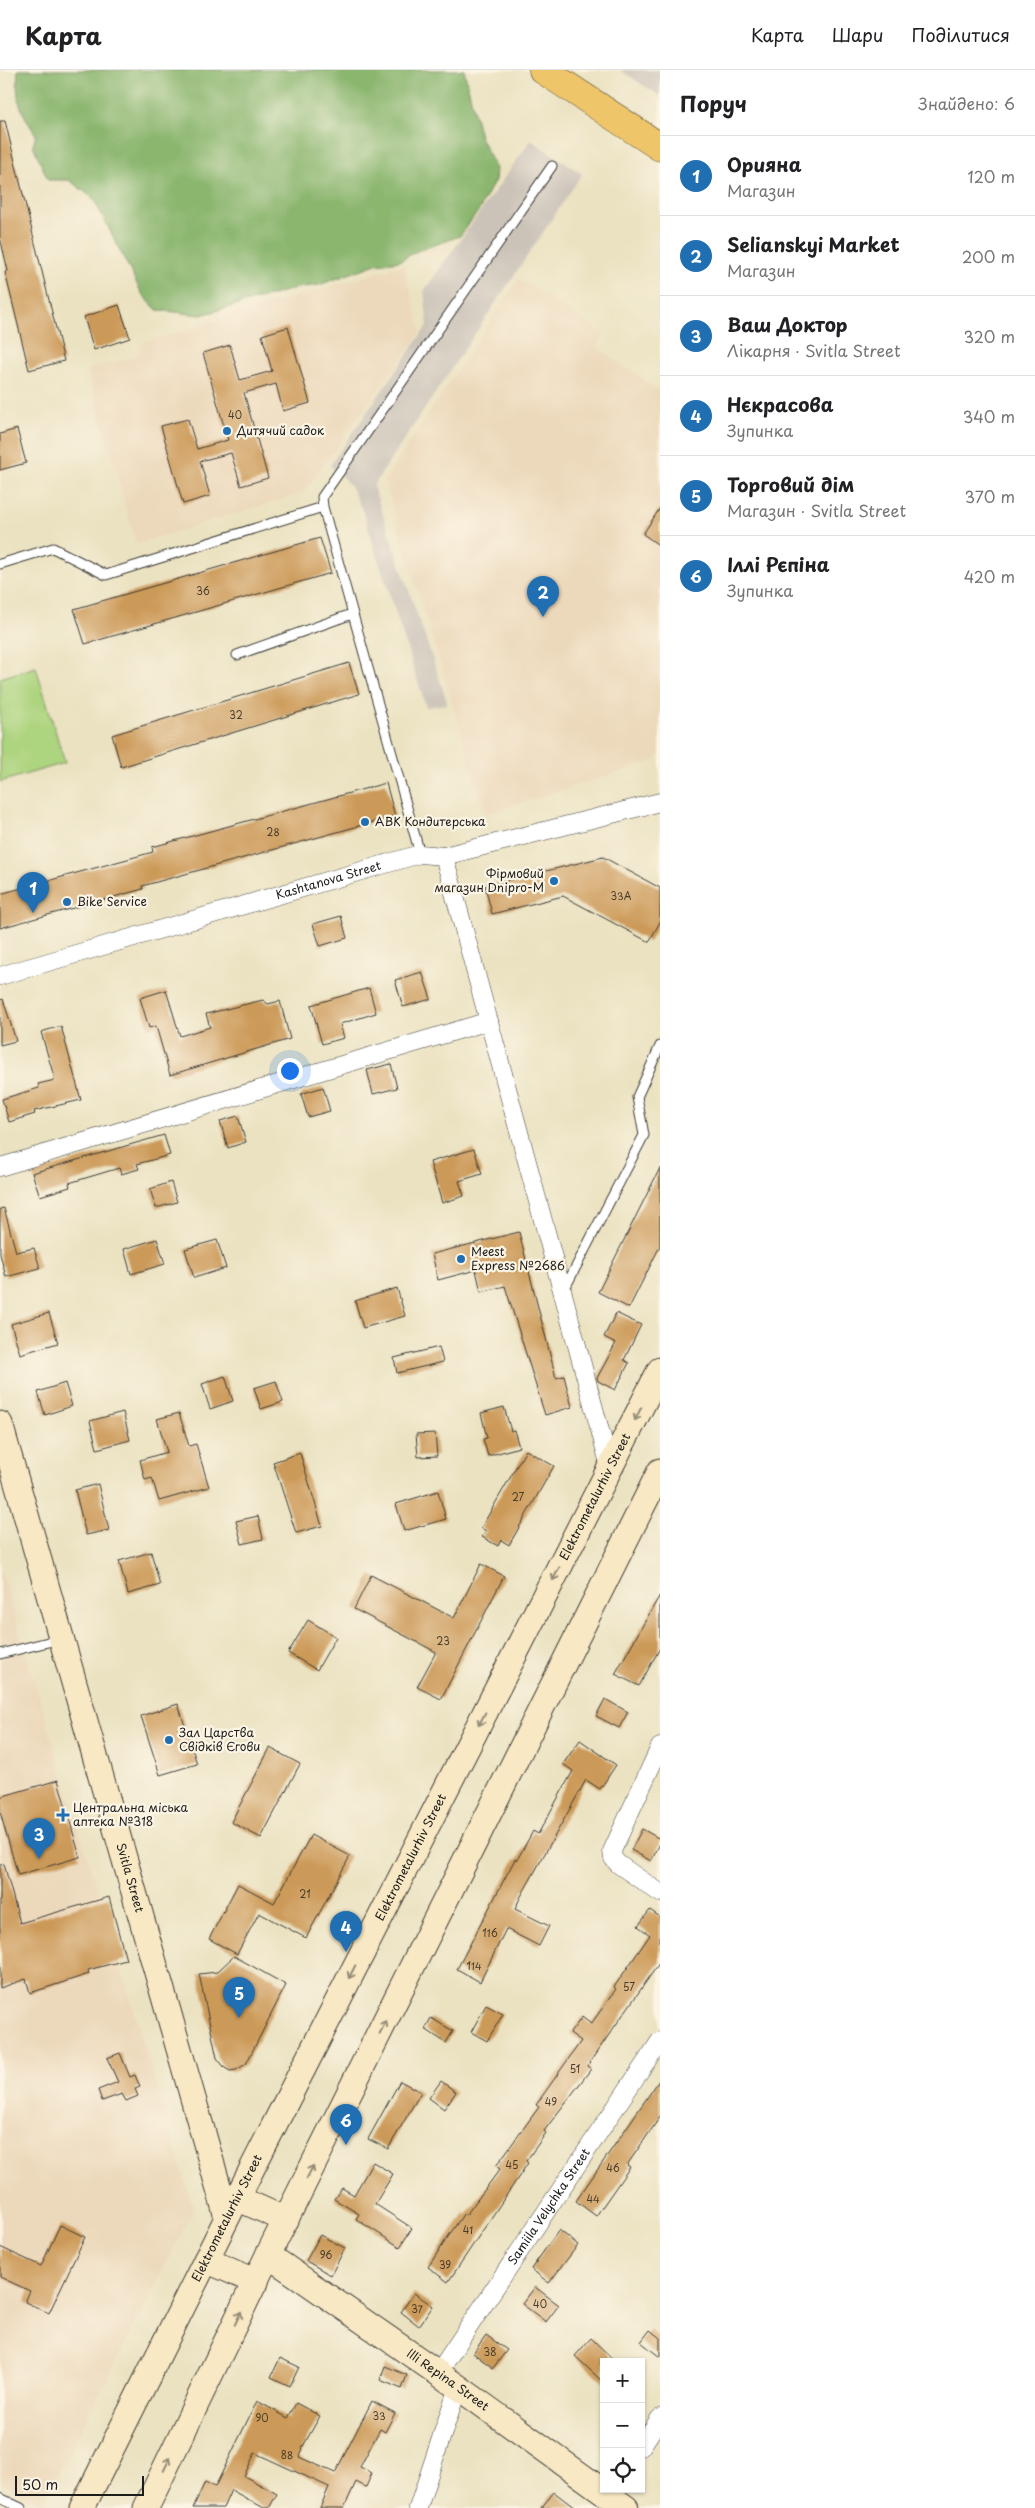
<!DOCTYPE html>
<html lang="uk">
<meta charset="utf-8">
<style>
:root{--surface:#fff;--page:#f2f2f2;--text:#202124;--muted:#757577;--line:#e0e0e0;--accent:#1f6fb2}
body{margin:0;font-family:"Playpen Sans",sans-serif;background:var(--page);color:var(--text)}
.controls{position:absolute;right:15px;bottom:15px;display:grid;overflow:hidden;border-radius:0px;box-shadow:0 1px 4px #0004}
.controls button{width:45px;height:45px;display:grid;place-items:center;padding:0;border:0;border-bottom:1px solid var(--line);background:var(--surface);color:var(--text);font:25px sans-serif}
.scale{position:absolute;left:15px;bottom:12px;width:129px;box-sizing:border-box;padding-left:5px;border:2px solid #1c1c1c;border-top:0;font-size:14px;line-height:18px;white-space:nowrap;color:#1c1c1c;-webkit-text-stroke:4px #fcf5e5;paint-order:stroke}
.you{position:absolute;left:289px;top:1000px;width:18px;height:18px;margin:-12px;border:4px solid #fff;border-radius:50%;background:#1a73e8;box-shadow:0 0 0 8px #1a73e833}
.badge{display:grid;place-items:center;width:32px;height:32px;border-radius:50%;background:var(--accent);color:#fff;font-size:16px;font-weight:700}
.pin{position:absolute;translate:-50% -41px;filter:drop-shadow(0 1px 2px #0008)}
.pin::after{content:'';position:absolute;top:26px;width:18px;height:15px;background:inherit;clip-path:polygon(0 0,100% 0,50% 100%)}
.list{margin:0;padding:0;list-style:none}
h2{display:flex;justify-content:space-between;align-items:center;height:65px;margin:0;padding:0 20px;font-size:21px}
h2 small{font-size:16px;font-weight:400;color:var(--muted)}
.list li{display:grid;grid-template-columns:32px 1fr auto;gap:15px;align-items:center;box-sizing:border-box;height:80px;padding:0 20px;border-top:1px solid var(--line)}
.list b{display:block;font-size:19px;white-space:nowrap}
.list p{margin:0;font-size:16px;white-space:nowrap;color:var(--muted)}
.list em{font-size:16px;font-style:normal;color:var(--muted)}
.icon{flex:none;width:28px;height:28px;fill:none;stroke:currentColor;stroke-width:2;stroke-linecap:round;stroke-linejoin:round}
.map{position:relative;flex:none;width:660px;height:2438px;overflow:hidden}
header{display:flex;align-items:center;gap:30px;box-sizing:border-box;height:70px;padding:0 25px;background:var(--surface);border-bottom:1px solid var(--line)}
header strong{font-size:24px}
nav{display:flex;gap:28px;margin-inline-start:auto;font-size:18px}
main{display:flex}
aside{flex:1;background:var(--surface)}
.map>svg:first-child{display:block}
.built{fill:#ecd8ba}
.industrial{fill:#cbc3b8}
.green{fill:#add47f;stroke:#64784e}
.forest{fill:#8ab66e;stroke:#536945}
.building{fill:#cc9a59}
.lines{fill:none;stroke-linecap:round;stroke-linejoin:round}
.lane-casing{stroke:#3b3a35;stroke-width:11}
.street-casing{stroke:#3b3a35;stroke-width:19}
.secondary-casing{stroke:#3b3a35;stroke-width:27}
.primary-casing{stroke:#3b3a35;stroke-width:29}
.lane{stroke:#fff;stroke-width:9}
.street{stroke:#fff;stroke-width:18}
.secondary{stroke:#f8e8c3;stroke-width:25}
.primary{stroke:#eec569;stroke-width:28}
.oneway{stroke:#958c78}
.poi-dot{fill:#1f6fb2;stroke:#fcf5e5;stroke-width:2}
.labels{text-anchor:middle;stroke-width:4.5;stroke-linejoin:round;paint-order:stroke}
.number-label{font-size:10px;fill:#483c2b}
.poi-label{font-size:12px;fill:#1c1c1c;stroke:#fcf5e5;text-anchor:start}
.street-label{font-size:12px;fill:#1c1c1c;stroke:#fcf5e5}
</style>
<header>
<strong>Карта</strong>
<nav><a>Карта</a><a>Шари</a><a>Поділитися</a></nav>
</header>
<main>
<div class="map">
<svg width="660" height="2438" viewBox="0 0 660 2438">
<rect width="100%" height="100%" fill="#fcf5e5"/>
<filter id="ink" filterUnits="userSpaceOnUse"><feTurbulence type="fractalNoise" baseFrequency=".02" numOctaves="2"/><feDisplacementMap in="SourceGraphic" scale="10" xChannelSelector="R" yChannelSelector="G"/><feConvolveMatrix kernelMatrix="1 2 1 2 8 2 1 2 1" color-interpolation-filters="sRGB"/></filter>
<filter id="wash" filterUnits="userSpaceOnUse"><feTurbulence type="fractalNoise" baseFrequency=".0096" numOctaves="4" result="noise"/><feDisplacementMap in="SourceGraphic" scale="20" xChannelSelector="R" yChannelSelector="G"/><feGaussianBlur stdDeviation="1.12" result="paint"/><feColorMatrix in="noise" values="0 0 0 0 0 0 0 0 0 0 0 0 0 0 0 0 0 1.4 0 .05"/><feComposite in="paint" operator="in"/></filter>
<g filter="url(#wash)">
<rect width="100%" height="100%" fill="#ebe2c1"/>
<!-- built -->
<path class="built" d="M404 195 421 262 303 423 136 474 87 299 134 287 144 272Z
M519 209 604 263 597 277 660 321V684L654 691 486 744 384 410Z
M0 1497 194 2139 43 2434 0 2412Z"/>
<!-- industrial -->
<path class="industrial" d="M620 0H660V26Z
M531 70 582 104 373 416 448 634 426 637 363 442 350 415 330 395 428 255 424 221Z"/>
<!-- green -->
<path class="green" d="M36 597 65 693 0 712V608Z"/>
<!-- forest -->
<path class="forest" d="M18 0H464L480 67 496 99 495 110 479 140 460 166 417 181 399 191 376 194 319 215 297 218 201 245 157 240 142 224 94 129 69 110H48L33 75 36 65C20 39 15 31 18 0Z"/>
<g id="blocks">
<!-- building -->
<path class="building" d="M0 51H5L64 291 29 300 5 202 8 201 0 167Z
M119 235 130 268 94 280 84 247Z
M288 257 310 333 283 341 276 314 244 323 268 408 241 416 231 383 200 391 210 426 183 434 161 356 188 349 197 379 228 370 203 283 230 275 240 310 272 301 262 265Z
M17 359 26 393 0 400V364Z
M660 438V476L643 464Z
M320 468 331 503 85 574 74 539Z
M349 593 359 624 121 697 112 665Z
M386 713 395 746 142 816 143 819 0 858V824L153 782 152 777Z
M603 787 660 818V852L649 872 563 826 492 844 485 816Z
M341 846 347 868 320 876 313 854Z
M422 902 431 929 403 937 395 910Z
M369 918 376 943 340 954 344 968 322 974 311 935Z
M166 920 180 966 210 957 206 944 263 930 268 934 280 931 290 969 170 1005 156 956 149 958 140 928Z
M3 929 16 971 0 975V930Z
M61 956 81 1030 34 1041 35 1044 9 1052 2 1029 39 1018 38 1014 55 1010 41 962Z
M391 994 397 1018 373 1024 367 1000Z
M323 1017 330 1041 308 1047 301 1024Z
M238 1046 246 1072 228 1078 220 1051Z
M164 1065 170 1085 137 1094 139 1099 121 1104 119 1098 69 1113 70 1117 40 1126 32 1103Z
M474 1079 482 1104 459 1111 464 1126 442 1133 430 1092Z
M660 1098V1176L629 1238 598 1222Z
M171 1112 177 1132 156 1138 150 1119Z
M4 1138 16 1182 34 1178 40 1198 6 1207 0 1184V1139Z
M519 1162 556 1308 564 1306 572 1337 545 1345 505 1216 481 1222 476 1200 438 1210 432 1184Z
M157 1169 165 1194 131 1204 124 1179Z
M217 1170 226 1198 194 1208 185 1179Z
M397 1218 405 1246 363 1258 355 1231Z
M49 1243 58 1273 20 1284 11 1254Z
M616 1243 641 1255 624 1290 629 1293 615 1320 598 1311 597 1308 616 1273 604 1267Z
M439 1277 443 1292 397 1303 394 1288Z
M225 1306 233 1331 210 1339 202 1314Z
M276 1311 283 1332 261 1339 254 1318Z
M65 1313 72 1336 45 1345 38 1322Z
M504 1337 511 1361 514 1360 519 1377 488 1386 483 1369 487 1368 481 1343Z
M123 1342 130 1370 97 1379 90 1351Z
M179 1343 189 1376 196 1374 209 1417 159 1431 152 1408 145 1410 140 1390 167 1382 157 1349Z
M435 1363 437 1386 418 1387 416 1364Z
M526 1380 554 1396 509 1475 501 1470 498 1476 482 1467 486 1461 481 1458Z
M300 1383 322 1456 296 1463 273 1392Z
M98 1414 109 1460 86 1465 75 1420Z
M438 1421 446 1449 404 1461 396 1434Z
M258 1446 263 1469 242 1474 236 1451Z
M151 1482 160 1515 128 1524 119 1491Z
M481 1494 504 1506 441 1629 417 1617 436 1582 354 1539 371 1505 454 1548Z
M660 1525V1578L639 1616 615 1604Z
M308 1550 336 1567 317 1600 288 1583Z
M605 1629 628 1642 619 1658 596 1646Z
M178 1634 197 1694 160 1705 141 1646Z
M580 1670 616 1695 600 1719 586 1710 520 1828 515 1839 549 1856 539 1876 506 1859 480 1912 457 1899 515 1789 517 1790 533 1761 538 1764 573 1701 563 1694Z
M270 1678 300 1694 261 1768 231 1752Z
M58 1710 80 1787 18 1805 0 1742V1727Z
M642 1759 660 1769V1774L651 1791 631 1780Z
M311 1765 350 1786 306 1868 259 1843 237 1884 209 1869 238 1814 274 1833Z
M4 1794 20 1853 109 1827 126 1890 88 1900 89 1904 30 1923 26 1909 0 1918V1795Z
M650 1840 660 1847V1892L587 1996 591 1999 544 2061 546 2063 526 2091 528 2093 448 2212 428 2197 464 2143 466 2145 500 2099 496 2096 539 2037 536 2035 581 1971 570 1963 582 1947 591 1954 616 1919 614 1917 650 1865 638 1856Z
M234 1886 286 1915 246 1994 236 2000 230 2001 225 1998 217 1988 199 1904 217 1902Z
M486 1935 503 1944 487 1971 471 1962Z
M431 1948 453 1961 446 1973 425 1959Z
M120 1983 130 2007 135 2005 140 2017 135 2019 138 2026 126 2031 122 2024 102 2031 98 2020 118 2012 107 1988Z
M660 2009V2047L627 2095 630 2097 596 2146 576 2131Z
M400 2011 421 2022 388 2079 368 2069Z
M441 2011 456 2022 444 2039 429 2028Z
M373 2092 393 2104 375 2134 412 2158 400 2177 356 2149 359 2144 334 2129 342 2118 354 2125Z
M60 2155 85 2167 49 2243 25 2232 30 2221 0 2207V2177L41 2196Z
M559 2160 578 2175 549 2213 531 2199Z
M320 2165 345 2178 331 2205 306 2191Z
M535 2217 559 2235 546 2252 522 2234Z
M414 2223 433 2236 419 2256 401 2242Z
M650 2260 660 2268V2287L641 2272Z
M486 2265 507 2280 493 2298 473 2283Z
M591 2268 616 2292H604V2313L575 2286Z
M280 2288 299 2297 290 2316 271 2307Z
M385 2296 407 2305 402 2319 380 2310Z
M257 2331 288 2348 296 2333 320 2346 302 2378 303 2379 299 2387 335 2403 372 2331 395 2343 385 2362 380 2359 360 2397 372 2403 366 2417 356 2412 344 2438H320L329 2417 255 2383 244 2406 277 2424 269 2438H264L231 2420 223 2438H193L205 2412 215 2417Z
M554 2422 575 2438H541Z"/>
</g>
</g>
<g filter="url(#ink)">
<use href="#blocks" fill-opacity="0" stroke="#3b3a35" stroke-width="1"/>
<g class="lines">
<!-- lane casing -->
<g class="lane-casing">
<path id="lane" d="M0 494 53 478 106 505 323 437
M237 585 352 544
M420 784 323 437 322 427 552 96
M564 1220 644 1065 637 1027 660 976
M0 1584 60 1569
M0 2428 21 2438"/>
</g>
<!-- street casing -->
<g class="street-casing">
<g id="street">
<path d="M444 786 610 1397"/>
<path id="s1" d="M0 906 420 784 444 786 660 732"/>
<path d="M0 1097 489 951"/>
<path d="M660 1677 612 1781 613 1788 618 1794 660 1823"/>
<path id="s2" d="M438 2303 660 1971"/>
<path d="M641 2377 660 2348"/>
<path d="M418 2438 458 2317"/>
</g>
</g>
<!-- secondary casing -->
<g class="secondary-casing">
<g id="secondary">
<path id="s3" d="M0 1354 227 2147"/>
<path d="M237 2128 286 2150"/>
<path id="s4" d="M268 2185 458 2317 626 2438"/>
<path d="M206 2190 256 2212"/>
<path id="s5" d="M82 2438 237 2128 660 1300"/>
<path d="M146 2438 268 2185 660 1401"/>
</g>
</g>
<!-- primary casing -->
<g class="primary-casing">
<path id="primary" d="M543 0 660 77"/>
</g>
<!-- lane -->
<use href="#lane" class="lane"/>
<!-- street -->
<use href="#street" class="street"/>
<!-- secondary -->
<use href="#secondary" class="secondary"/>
<!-- primary -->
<use href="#primary" class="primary"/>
</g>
<!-- one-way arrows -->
<defs><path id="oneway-shaft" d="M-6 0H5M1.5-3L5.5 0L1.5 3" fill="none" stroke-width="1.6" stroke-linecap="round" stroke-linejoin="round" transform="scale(1.25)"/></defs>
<g class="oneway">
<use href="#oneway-shaft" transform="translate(638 1344) rotate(117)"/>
<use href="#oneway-shaft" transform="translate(556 1504) rotate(117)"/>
<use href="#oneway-shaft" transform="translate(482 1649) rotate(117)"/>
<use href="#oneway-shaft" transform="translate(352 1902) rotate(117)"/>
<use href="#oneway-shaft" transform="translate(383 1957) rotate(-63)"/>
<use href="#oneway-shaft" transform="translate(310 2102) rotate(-63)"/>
<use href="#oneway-shaft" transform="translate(238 2248) rotate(-64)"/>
<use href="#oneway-shaft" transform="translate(167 2394) rotate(-64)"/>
</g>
</g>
<!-- markers -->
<g class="poi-dot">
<circle cx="227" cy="361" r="5"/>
<circle cx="365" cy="752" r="5"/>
<circle cx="554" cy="811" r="5"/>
<circle cx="67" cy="832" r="5"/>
<circle cx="461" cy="1189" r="5"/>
<circle cx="169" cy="1670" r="5"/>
<path d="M60.5 1737.5h5v5h5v5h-5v5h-5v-5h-5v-5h5z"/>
</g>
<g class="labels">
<!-- number labels -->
<g class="number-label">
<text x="235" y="349">40</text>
<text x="203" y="525">36</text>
<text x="236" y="649">32</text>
<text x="273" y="766">28</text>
<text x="621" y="830">33А</text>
<text x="518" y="1431">27</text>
<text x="443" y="1575">23</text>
<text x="305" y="1828">21</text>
<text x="490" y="1867">116</text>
<text x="474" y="1900">114</text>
<text x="629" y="1921">57</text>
<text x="575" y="2003">51</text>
<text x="551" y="2036">49</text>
<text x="512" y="2099">45</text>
<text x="613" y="2102">46</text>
<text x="593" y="2133">44</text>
<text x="468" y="2164">41</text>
<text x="326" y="2189">96</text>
<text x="445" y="2199">39</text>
<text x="540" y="2238">40</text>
<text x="417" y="2243">37</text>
<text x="490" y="2286">38</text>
<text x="379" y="2350">33</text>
<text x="262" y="2352">90</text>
<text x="287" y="2389">88</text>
</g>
<!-- poi labels -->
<g class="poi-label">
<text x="237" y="365">Дитячий садок</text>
<text x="375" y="756">АВК Кондитерська</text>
<text x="544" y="808" text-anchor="end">Фірмовий<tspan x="544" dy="14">магазин Dnipro-M</tspan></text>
<text x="77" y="836">Bike Service</text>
<text x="471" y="1186">Meest<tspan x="471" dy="14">Express №2686</tspan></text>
<text x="179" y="1667">Зал Царства<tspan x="179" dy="14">Свідків Єгови</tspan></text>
<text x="73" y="1742">Центральна міська<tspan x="73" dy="14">аптека №318</tspan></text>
</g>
<!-- street labels -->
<g class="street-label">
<text dy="4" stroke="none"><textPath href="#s1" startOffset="342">Kashtanova Street</textPath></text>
<text dy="4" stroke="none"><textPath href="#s5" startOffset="1134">Elektrometalurhiv Street</textPath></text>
<text dy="4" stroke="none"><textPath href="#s5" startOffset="729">Elektrometalurhiv Street</textPath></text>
<text dy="4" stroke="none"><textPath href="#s3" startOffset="472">Svitla Street</textPath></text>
<text dy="4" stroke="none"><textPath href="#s2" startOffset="200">Samiila Velychka Street</textPath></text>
<text dy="4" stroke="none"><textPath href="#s5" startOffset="324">Elektrometalurhiv Street</textPath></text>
<text dy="4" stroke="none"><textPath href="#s4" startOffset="219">Illi Repina Street</textPath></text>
</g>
</g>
</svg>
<div class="controls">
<button>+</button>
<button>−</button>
<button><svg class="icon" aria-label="locate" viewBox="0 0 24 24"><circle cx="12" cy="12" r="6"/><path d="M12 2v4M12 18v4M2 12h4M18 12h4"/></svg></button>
</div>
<div class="scale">50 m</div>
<div class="you"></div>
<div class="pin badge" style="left:33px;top:843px">1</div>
<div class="pin badge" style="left:543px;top:547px">2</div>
<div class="pin badge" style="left:39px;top:1789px">3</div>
<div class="pin badge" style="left:346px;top:1882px">4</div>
<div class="pin badge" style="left:239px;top:1948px">5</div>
<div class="pin badge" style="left:346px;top:2075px">6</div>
</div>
<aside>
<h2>Поруч<small>Знайдено: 6</small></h2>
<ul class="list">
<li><span class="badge">1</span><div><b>Орияна</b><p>Магазин</p></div><em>120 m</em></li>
<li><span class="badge">2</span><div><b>Selianskyi Market</b><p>Магазин</p></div><em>200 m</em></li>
<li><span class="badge">3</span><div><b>Ваш Доктор</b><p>Лікарня · Svitla Street</p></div><em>320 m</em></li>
<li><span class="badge">4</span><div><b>Нєкрасова</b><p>Зупинка</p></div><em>340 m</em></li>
<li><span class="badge">5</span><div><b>Торговий дім</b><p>Магазин · Svitla Street</p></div><em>370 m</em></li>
<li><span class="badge">6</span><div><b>Іллі Рєпіна</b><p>Зупинка</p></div><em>420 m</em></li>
</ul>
</aside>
</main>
